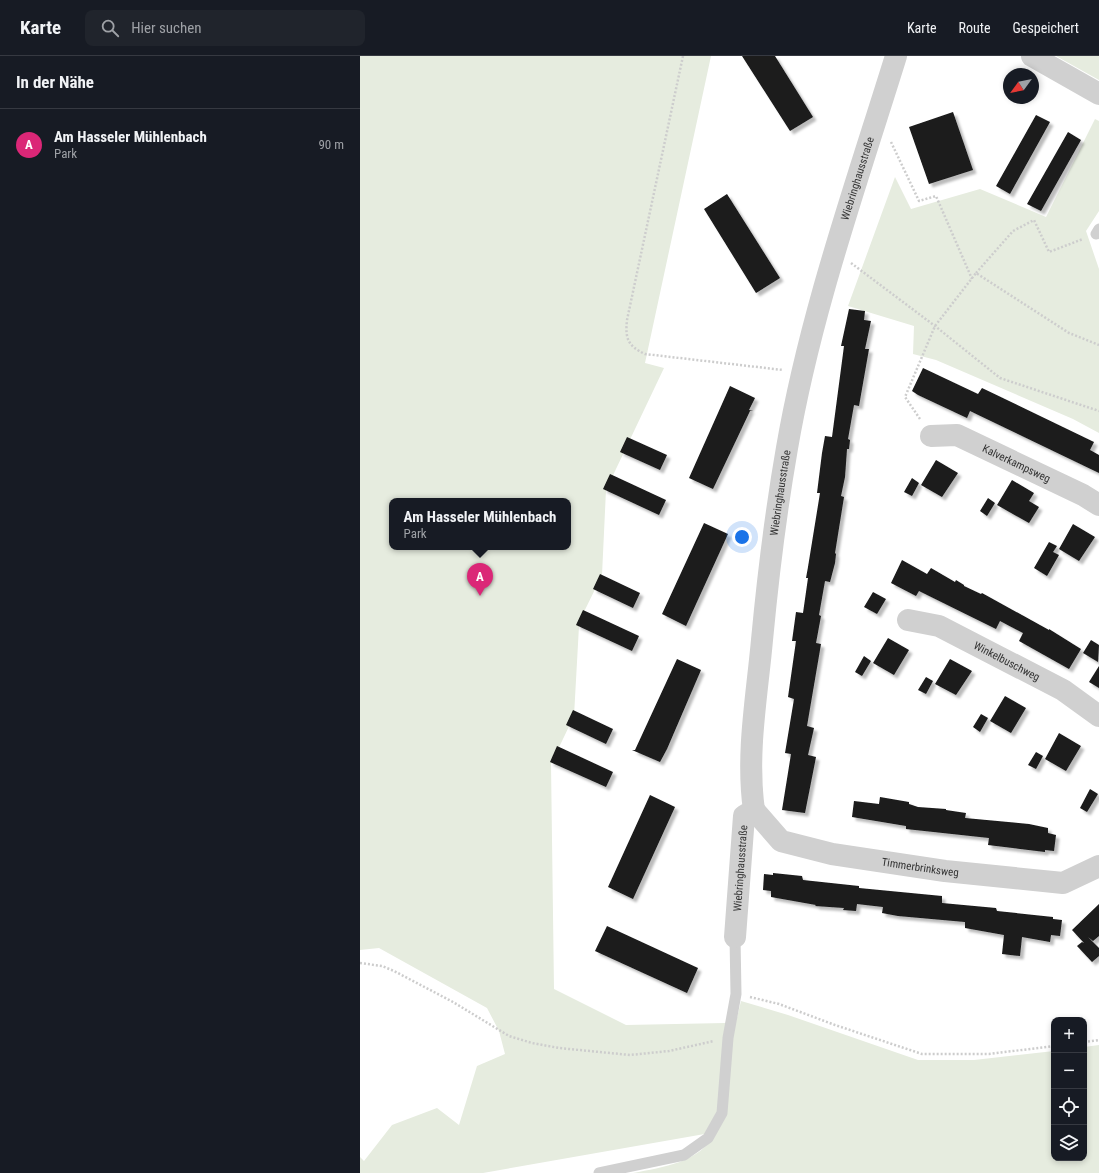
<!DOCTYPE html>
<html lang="de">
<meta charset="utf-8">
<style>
:root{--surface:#171b24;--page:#20242c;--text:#f1f3f6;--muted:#9ea1a6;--line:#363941;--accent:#db2777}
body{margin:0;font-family:"Roboto Condensed",sans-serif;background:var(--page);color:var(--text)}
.controls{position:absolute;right:12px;bottom:12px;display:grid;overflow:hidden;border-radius:8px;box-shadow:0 2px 6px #0003}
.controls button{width:36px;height:36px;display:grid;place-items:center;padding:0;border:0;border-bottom:1px solid var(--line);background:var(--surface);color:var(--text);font:20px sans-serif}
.compass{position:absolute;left:643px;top:12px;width:36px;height:36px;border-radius:50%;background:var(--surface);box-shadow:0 2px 6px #0003;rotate:237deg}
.you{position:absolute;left:382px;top:481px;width:14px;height:14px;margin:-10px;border:3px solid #fff;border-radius:50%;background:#1a73e8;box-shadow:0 0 0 6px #1a73e833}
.badge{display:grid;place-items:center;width:26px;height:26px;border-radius:50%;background:var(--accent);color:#fff;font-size:13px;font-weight:700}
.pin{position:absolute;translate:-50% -33px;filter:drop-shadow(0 1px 2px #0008)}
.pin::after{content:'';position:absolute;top:21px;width:14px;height:12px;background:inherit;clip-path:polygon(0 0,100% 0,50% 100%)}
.popup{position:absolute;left:29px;top:442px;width:182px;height:52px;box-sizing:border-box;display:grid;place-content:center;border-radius:8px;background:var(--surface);filter:drop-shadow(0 1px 3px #0005);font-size:13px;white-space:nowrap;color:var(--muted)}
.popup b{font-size:15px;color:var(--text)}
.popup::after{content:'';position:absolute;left:50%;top:100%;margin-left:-8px;border:8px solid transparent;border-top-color:var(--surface)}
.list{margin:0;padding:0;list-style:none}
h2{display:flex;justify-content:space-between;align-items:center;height:52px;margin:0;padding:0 16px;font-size:17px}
h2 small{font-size:13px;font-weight:400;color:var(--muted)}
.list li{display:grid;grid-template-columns:26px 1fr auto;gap:12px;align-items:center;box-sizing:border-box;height:72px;padding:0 16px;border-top:1px solid var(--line)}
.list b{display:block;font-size:15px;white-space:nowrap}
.list p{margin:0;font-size:13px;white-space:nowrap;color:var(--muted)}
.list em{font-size:13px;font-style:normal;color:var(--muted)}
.icon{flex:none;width:22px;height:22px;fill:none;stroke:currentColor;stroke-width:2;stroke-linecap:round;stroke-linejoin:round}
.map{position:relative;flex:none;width:739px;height:1117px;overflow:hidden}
header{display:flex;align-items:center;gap:24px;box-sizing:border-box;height:56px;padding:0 20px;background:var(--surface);border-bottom:1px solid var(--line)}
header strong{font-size:19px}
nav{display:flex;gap:22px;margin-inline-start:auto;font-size:14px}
.search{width:280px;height:36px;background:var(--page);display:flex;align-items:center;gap:10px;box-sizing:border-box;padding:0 14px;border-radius:8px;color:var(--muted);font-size:15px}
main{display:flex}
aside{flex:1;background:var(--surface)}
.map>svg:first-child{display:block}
.green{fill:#e6ecdf;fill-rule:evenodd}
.building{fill:#1a1a1a;filter:url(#shadow)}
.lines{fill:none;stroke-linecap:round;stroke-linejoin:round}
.path{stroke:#cdcdcd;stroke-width:2.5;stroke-dasharray:2 2;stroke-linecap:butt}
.service{stroke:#d0d0d0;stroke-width:11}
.minor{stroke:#d0d0d0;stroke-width:22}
.labels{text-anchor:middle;stroke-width:4;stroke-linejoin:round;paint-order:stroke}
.street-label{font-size:11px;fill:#333;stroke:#fff}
</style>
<header>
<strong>Karte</strong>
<div class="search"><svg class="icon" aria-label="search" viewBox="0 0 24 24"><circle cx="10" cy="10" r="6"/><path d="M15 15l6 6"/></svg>Hier suchen</div>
<nav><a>Karte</a><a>Route</a><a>Gespeichert</a></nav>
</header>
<main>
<aside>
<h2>In der Nähe<small></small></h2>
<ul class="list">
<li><span class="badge">A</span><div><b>Am Hasseler Mühlenbach</b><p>Park</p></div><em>90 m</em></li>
</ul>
</aside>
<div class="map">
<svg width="739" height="1117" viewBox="0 0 739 1117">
<defs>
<filter id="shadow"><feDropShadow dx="3.5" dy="3.5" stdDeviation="1" flood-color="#0004"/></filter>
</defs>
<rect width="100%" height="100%" fill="#fff"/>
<!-- green -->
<path class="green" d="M0 0H351L285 307 304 312 246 434 242 519 221 562 219 570 214 660 191 708 194 933 266 969 365 967 370 964 376 966 381 945 428 959 558 1004H614L694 995V1102H724V991L739 989V1117H273C303 1111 340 1107 356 1076L123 1117H0V1101L4 1105 32 1069 77 1052 99 1069 117 1010 145 998 139 975 127 952 19 892 0 894ZM32 445H208V491H32Z
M696 0H739V24Z
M735 63 739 65V155L726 175 739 213V377L713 363 576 304 553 298 554 270 488 250 535 121 551 153 620 133 686 161Z"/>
<!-- building -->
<path class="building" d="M382 0H415L453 61 430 75Z
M593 56 613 114 569 128 549 71Z
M676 59 690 66 650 138 636 130Z
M708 76 721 84 681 155 667 148Z
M367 138 420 222 396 237 344 153Z
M489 253 505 255 504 264 511 265 505 293H509L499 350 494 349 488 383 490 384 489 393H487L485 421 481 440 484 441 475 497 476 498 475 507 470 526 465 525 459 559 461 560 456 587 461 588 447 670 454 672 448 699 456 701 445 757 422 754 431 698 425 697 434 643 428 641 436 585H432L436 556 443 557 448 522H446L448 511 460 437H457L462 397 465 380 472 381 484 290H481Z
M563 312 618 338 622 332 734 386 730 394 739 399V417L610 355 607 362 558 339 552 335Z
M370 330 395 342 389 354 393 355H390L353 433 329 422Z
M267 381 307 399 300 414 260 396Z
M576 404 598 417 582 441 561 429Z
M250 418 306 444 299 459 243 433Z
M552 422 559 427 552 440 544 436Z
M652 424 674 437 669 445 679 451 669 467 637 449Z
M628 442 635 447 627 460 620 455Z
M344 467 368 478 326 570 302 558Z
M713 468 735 481 719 505 699 493Z
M689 486 697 490 693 496 699 499 687 520 674 512Z
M542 504 567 518 571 512 595 526 596 524 604 529V530L621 538 622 537 689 574V573L721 593 709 613 659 585 663 577 640 565 636 573 559 535 556 540 531 527Z
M240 518 280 537 273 552 233 533Z
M513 536 526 543 517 558 504 551Z
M223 554 279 580 272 595 216 569Z
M528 582 549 594 534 619 513 607Z
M731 584 739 589 738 606 723 597Z
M504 600 511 605 502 620 495 616Z
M317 603 341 614 307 693 300 706 272 694H275Z
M590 603 612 615 596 639 575 628Z
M739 610V632L729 626Z
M566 621 573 625 566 638 558 634Z
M645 640 666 652 651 677 630 665Z
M213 654 253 673 246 688 206 669Z
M621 658 628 662 620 676 613 671Z
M699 677 721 690 706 715 685 703Z
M197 690 253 716 246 731 190 706Z
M676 696 683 700 676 713 668 709Z
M730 733 738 738 727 756 720 752Z
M290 739 315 751 273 843 248 831Z
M520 741 549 746V748L558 751 586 753V754L606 757 605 762 669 768 688 772V777L696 779 694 795 685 794V796L628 789 629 782 546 773V770L492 761 494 745 519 748Z
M413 817 442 820 443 824 499 830V832L582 840V847L636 852 637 855 693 861V863L702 864 700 880 691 879 690 886 662 881 660 900 642 898 644 879 605 872V866L538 860 522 857 523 851 497 848 496 855 483 854 484 852 455 850 456 849 411 841V835L403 834 404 818 413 819Z
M739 848V880L733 885 728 881 739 892V900L732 906 717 890 722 886 724 887 712 874Z
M247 870 338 912 327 937 235 895Z"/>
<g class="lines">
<!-- path -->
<path class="path" d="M323 0 267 264C265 283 268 290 285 298L423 314
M531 86 559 145 576 140 612 223
M491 207 575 270 640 322 739 355
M616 217 653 175 674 164 689 196 723 183
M560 363 545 341 575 270 616 217 709 277 739 289
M0 907 22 910 34 915 93 946 149 980 172 987 199 992 270 999 309 995 354 985
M390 941 419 948 475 969 562 998H629L694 990
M724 986 739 984"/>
<!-- service -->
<path class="service" d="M736 178 739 173
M239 1117 324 1099 348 1082 362 1057 368 982 376 938 375 881"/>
<!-- minor -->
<g class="minor">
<path d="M672 0 739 38"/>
<path id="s1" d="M571 380 597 379 723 439 739 449"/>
<path id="s2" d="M548 564 579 570 703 634 739 660"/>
<path id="s3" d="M394 754 421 785 472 798 585 815 703 827 739 810"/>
<path id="s4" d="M375 881 384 760 394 754C386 698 397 640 402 584 408 520 416 455 427 392 450 258 496 129 536 0"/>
</g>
</g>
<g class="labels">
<!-- street labels -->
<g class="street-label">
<text dy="4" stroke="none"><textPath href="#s4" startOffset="776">Wiebringhausstraße</textPath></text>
<text dy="4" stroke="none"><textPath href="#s1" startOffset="92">Kalverkampsweg</textPath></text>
<text dy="4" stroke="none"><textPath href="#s4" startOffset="452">Wiebringhausstraße</textPath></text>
<text dy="4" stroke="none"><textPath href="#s2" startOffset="108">Winkelbuschweg</textPath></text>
<text dy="4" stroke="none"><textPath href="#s3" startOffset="183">Timmerbrinksweg</textPath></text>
<text dy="4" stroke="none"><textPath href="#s4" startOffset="69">Wiebringhausstraße</textPath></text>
</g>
</g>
</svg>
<div class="controls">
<button>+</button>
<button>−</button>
<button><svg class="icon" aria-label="locate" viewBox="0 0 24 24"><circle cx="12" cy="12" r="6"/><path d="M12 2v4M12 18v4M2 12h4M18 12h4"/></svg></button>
<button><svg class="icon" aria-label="layers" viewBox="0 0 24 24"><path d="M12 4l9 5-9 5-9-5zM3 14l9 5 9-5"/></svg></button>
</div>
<svg class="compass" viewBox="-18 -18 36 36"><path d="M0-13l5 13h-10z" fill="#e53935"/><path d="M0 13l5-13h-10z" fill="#9ea1a6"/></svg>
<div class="you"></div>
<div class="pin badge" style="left:120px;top:540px">A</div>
<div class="popup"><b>Am Hasseler Mühlenbach</b>Park</div>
</div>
</main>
